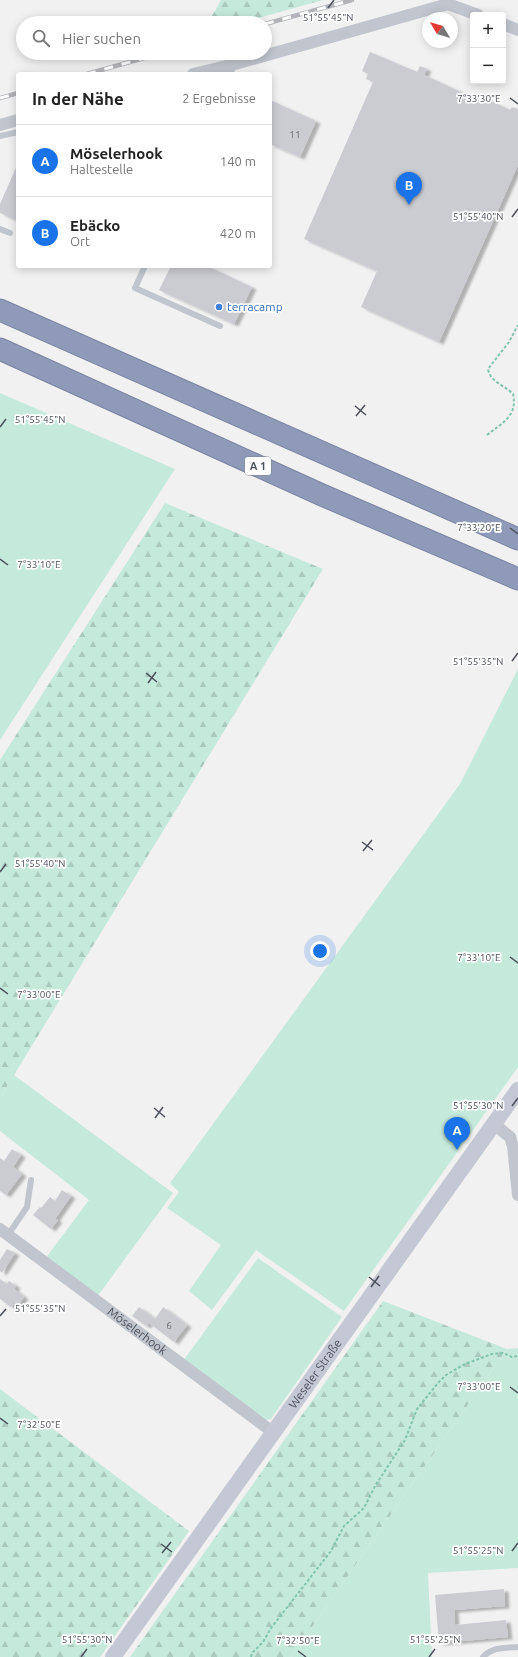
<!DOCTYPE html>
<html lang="de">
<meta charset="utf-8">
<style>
:root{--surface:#fff;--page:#f2f2f2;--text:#222;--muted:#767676;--line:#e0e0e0;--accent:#1a73e8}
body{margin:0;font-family:Ubuntu,sans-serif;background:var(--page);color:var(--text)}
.controls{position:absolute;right:12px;top:12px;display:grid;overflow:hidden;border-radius:4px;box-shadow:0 2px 10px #0003}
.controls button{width:36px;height:36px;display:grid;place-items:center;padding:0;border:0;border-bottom:1px solid var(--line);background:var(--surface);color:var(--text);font:20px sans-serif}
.compass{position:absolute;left:422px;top:12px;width:36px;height:36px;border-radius:50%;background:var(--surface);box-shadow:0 2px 10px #0003;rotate:308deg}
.you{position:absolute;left:320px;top:951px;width:14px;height:14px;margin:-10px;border:3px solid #fff;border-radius:50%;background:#1a73e8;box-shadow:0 0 0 6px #1a73e833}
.badge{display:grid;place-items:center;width:26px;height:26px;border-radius:50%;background:var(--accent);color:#fff;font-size:13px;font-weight:700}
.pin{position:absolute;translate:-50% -33px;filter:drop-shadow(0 1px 2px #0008)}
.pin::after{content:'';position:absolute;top:21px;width:14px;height:12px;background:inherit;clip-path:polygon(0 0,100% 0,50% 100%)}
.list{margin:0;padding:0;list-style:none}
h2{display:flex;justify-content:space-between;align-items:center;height:52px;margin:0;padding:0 16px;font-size:17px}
h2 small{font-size:13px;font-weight:400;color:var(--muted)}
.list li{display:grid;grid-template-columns:26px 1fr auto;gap:12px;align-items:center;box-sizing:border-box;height:72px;padding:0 16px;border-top:1px solid var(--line)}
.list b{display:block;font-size:15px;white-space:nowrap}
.list p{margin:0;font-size:13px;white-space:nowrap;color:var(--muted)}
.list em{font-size:13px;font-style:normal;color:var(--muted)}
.icon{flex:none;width:22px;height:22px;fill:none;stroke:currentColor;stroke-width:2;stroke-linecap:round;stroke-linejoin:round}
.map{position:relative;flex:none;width:518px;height:1657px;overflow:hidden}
.search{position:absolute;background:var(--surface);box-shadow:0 2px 10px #0003;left:16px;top:16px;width:256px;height:44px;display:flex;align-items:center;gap:10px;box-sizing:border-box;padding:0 14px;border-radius:22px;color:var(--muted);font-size:15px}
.panel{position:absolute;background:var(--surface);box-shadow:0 2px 10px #0003;left:16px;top:72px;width:256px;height:196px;border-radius:4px}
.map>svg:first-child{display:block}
.green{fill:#c5eadb}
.forest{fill:url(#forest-firs)}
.building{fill:#cbccd2;filter:url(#shadow)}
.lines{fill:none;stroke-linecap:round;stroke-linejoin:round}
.motorway-casing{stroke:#7a85a4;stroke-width:23}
.path{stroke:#81c4b1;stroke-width:2;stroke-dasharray:3 2;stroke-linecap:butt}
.service{stroke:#c1c5cd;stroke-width:6}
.minor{stroke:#c1c5cd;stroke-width:12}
.secondary{stroke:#c4c8d4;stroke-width:16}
.motorway{stroke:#8f9ab8;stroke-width:21}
.rail-casing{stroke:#b3b4ba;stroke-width:4.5}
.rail{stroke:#fff;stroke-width:3;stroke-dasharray:9;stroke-linecap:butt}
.ticks{fill:none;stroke:#4b505b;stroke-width:1.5}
.shop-dot{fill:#3f7fe0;stroke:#fff;stroke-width:1.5}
.labels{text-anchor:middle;stroke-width:3.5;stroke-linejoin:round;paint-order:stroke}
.number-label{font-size:10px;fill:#6b6f79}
.shield{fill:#fff;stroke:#81848c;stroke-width:1}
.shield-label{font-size:11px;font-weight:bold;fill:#4b505b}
.shop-label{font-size:12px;fill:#366cbe;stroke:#fff;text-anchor:start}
.street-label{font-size:12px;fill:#4b505b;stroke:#fff}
.ticks-label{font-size:10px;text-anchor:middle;fill:#4b505b;stroke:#fff;stroke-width:3.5;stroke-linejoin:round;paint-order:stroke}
</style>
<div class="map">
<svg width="518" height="1657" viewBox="0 0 518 1657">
<defs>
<pattern id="forest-firs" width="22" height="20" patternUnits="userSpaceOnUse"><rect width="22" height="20" fill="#c5eadb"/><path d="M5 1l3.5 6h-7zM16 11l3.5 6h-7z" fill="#abcabe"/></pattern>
<filter id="shadow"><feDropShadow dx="4.5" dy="2.5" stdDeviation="1" flood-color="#0004"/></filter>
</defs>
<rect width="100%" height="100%" fill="#f2f1f1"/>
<!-- green -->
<path class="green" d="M0 393 175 469 0 740Z
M518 669V1067L344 1311 256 1250 212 1310 189 1291 221 1245 167 1208 179 1192 170 1183 460 784Z
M14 1075 173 1193 97 1297 45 1259 89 1200 0 1131V1098Z
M258 1258 342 1317 271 1419 265 1420 183 1361Z
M518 1348V1568L428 1573 432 1657H291L507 1349Z"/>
<!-- forest -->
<path class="forest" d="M221 0H323L241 23H208Z
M165 503 323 569 0 1098V760Z
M383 1301 507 1349 291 1657H130Z
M0 1389 189 1531 100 1657H0Z"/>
<!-- building -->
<path class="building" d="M370 52 417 72 420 66 427 69 424 75 481 101 483 97 510 110 512 107 518 109V165L439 342 361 307 377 271 304 239 373 82 366 79 368 74 362 71Z
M270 100 316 121 300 157 270 144Z
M18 163V221L0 213V204Z
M171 266H207L252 287 234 324 159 290Z
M12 1149 21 1155 13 1167 22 1174 6 1195 0 1191V1158L4 1161Z
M62 1190 71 1196 55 1219 58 1220 51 1229 33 1215 40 1207 41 1208 50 1197 55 1201Z
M7 1249 15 1253 2 1273 0 1271V1260Z
M0 1279 7 1284 9 1281 16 1286 14 1289 24 1297 19 1304 15 1302 11 1307 0 1299Z
M139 1307 155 1319 163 1307 187 1325 174 1342 149 1323 146 1326 132 1316Z
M504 1589 505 1606 454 1610 455 1625 506 1620 508 1637 439 1643 435 1595Z"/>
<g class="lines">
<!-- motorway casing -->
<g class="motorway-casing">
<path id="motorway" d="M0 310 518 539
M0 349 322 495 518 579"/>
</g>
<!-- path -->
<path class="path" d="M487 435C502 423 518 416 513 394 506 386 490 382 488 369L509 342 518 325
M251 1657 252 1653 263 1642 271 1628 331 1551 344 1526 364 1508 375 1486 405 1440 417 1409 438 1383 446 1375 465 1364 492 1354 503 1353 512 1357 518 1356"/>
<!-- service -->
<path class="service" d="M230 74 235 64
M0 136 18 132
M0 229 10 233
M145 266 135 288 220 326
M8 1235 27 1207 31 1180
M483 1657C492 1647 505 1648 518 1647"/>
<!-- minor -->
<g class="minor">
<path d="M503 24 518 30"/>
<path d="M193 74 235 64 448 4 478 15"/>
<path d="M0 125 18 120"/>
<path d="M494 1124 510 1137 513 1146 518 1195"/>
<path id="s1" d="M0 1229 274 1433"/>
</g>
<!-- secondary -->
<path class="secondary" id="s2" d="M113 1657 518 1090"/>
<!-- motorway -->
<use href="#motorway" class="motorway"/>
<!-- rail casing -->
<g class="rail-casing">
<path id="rail" d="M265 24 352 0
M87 74 162 53
M0 98 18 93"/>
</g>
<!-- rail -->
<use href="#rail" class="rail"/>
</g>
<!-- ticks -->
<path class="ticks" d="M328 8 334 0M510 98 518 104M512 217 518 209M355 406 366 415M356 416 365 405M0 427 6 419M510 528 518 534M0 559 8 565M512 661 518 653M146 673 157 682M148 683 156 672M362 842 373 850M363 851 372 840M0 872 6 864M510 957 518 963M0 988 8 994M512 1106 518 1098M154 1108 165 1117M155 1118 163 1107M369 1277 380 1286M371 1287 379 1276M0 1316 6 1309M510 1387 518 1393M0 1418 8 1424M161 1544 172 1552M512 1551 518 1543M162 1553 171 1542M298 1651 306 1657M81 1657 87 1649M429 1657 435 1649"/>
<!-- markers -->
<circle class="shop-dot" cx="219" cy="307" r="4"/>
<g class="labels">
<!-- number labels -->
<g class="number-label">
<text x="295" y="138">11</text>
<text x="169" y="1329">6</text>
</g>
<!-- shield labels -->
<rect class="shield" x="245" y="457" width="26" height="18" rx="3"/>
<g class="shield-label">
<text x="258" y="470">A 1</text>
</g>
<!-- shop labels -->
<g class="shop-label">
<text x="227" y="311">terracamp</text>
</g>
<!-- street labels -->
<g class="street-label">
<text dy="4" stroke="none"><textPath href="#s1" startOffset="171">Möselerhook</textPath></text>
<text dy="4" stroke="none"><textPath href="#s2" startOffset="348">Weseler Straße</textPath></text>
</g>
</g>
<g class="ticks-label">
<text x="328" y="21">51°55'45"N</text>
<text x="479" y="102">7°33'30"E</text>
<text x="478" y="220">51°55'40"N</text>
<text x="40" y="423">51°55'45"N</text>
<text x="479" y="531">7°33'20"E</text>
<text x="39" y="568">7°33'10"E</text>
<text x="478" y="665">51°55'35"N</text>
<text x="40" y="867">51°55'40"N</text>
<text x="479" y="961">7°33'10"E</text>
<text x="39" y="998">7°33'00"E</text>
<text x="478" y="1109">51°55'30"N</text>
<text x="40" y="1312">51°55'35"N</text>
<text x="479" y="1390">7°33'00"E</text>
<text x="39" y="1428">7°32'50"E</text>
<text x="478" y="1554">51°55'25"N</text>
<text x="87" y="1643">51°55'30"N</text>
<text x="435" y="1643">51°55'25"N</text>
<text x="298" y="1644">7°32'50"E</text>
</g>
</svg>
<div class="controls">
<button>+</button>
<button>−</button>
</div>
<svg class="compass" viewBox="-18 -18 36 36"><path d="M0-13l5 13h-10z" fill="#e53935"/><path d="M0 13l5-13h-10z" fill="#767676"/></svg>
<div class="you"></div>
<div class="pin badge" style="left:457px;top:1150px">A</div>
<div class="pin badge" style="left:409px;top:205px">B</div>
<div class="search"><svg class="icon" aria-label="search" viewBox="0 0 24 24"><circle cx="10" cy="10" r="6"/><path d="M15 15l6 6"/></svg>Hier suchen</div>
<section class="panel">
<h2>In der Nähe<small>2 Ergebnisse</small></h2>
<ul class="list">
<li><span class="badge">A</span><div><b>Möselerhook</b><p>Haltestelle</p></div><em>140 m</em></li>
<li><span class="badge">B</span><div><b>Ebäcko</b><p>Ort</p></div><em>420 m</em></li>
</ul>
</section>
</div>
